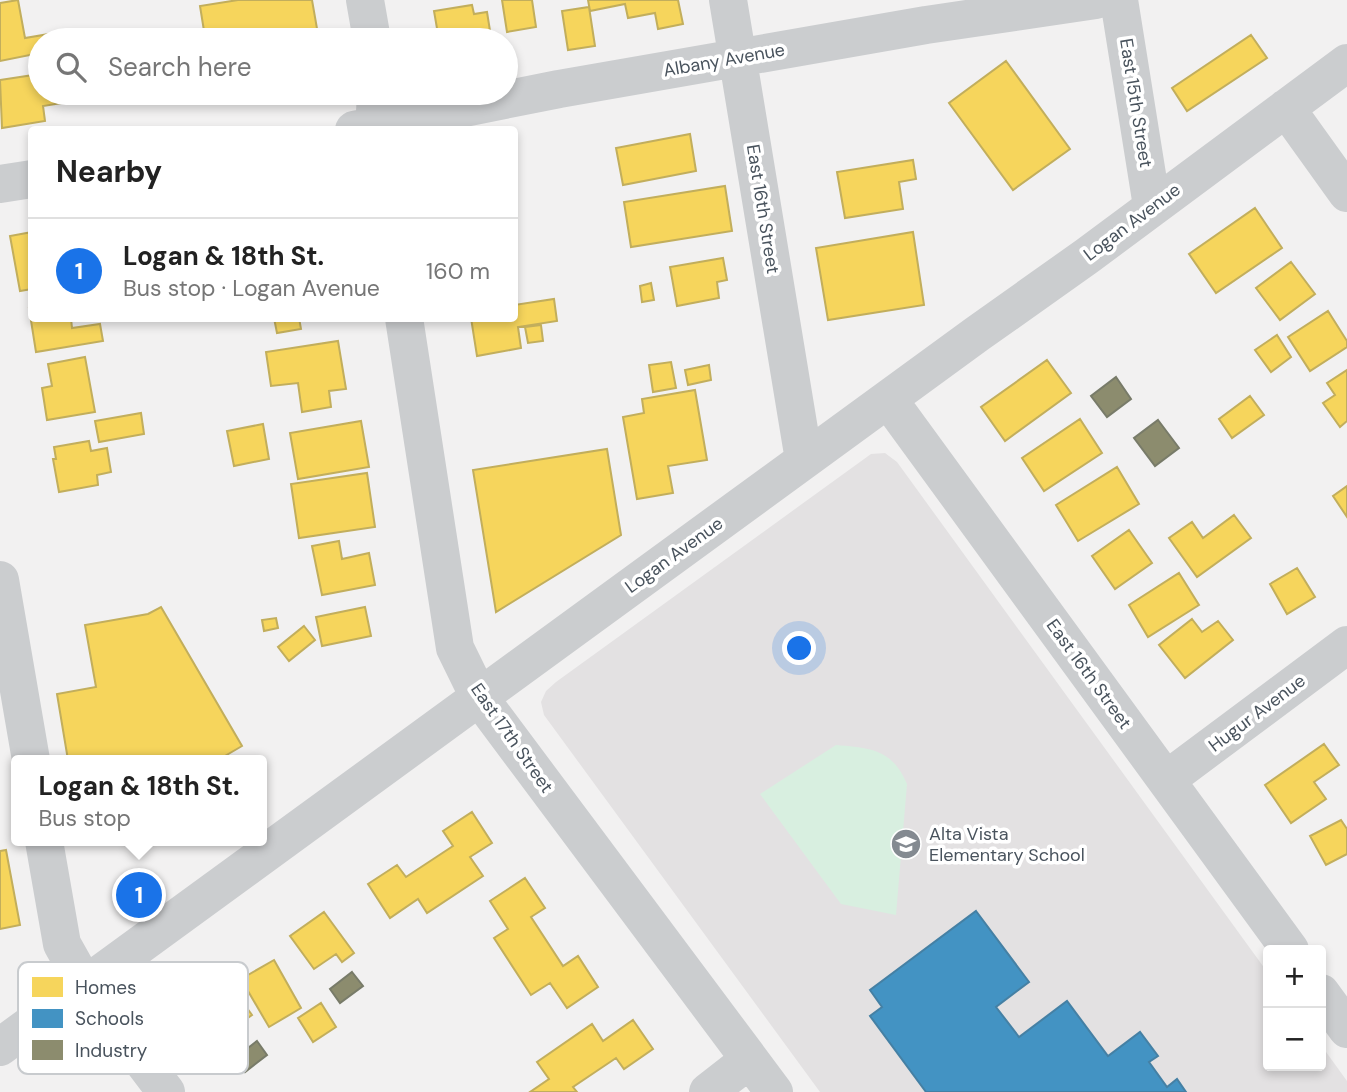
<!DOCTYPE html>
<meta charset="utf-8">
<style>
:root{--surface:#fff;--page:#f2f2f2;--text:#222;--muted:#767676;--line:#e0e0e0;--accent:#1a73e8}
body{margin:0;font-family:"DM Sans",sans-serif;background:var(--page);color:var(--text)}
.controls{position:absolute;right:21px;bottom:21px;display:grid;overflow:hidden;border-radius:7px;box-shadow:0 4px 10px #0003}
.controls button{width:63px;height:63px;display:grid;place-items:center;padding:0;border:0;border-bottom:2px solid var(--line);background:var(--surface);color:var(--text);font:35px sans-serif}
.you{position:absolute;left:800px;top:649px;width:24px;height:24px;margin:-18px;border:5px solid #fff;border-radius:50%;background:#1a73e8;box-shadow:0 0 0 10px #1a73e833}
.badge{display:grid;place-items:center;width:46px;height:46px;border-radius:50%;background:var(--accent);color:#fff;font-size:23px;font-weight:700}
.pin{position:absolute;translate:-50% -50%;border:4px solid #fff;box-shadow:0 2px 7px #0006}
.popup{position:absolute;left:11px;top:755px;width:256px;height:91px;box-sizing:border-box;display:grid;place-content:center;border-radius:7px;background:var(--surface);filter:drop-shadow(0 2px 5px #0005);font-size:23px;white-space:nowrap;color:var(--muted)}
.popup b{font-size:26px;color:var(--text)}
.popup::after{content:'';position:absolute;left:50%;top:100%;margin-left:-14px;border:14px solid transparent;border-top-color:var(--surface)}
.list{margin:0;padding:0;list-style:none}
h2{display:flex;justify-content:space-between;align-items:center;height:91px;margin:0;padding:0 28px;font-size:30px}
h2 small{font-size:23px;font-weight:400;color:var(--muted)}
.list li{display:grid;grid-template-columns:46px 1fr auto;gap:21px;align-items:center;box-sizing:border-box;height:105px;padding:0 28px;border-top:2px solid var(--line)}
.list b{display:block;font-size:26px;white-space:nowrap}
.list p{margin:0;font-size:23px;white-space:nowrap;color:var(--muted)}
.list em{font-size:23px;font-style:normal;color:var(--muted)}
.icon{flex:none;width:38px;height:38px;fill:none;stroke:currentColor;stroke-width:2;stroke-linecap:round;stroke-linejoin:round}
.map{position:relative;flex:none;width:1347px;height:1092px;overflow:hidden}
.search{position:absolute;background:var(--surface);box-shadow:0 4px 10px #0003;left:28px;top:28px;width:490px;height:77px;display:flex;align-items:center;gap:18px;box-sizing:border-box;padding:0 24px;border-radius:38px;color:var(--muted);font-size:26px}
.panel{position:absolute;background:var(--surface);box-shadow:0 4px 10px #0003;left:28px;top:126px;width:490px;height:196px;border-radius:7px}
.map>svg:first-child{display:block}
.education{fill:#e3e1e2}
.green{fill:#d8efe0}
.homes{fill:#f6d55c;stroke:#c2ae5c;stroke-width:2}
.schools{fill:#4393c3;stroke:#4580a4;stroke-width:2}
.industry{fill:#8c8c6e;stroke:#787b69;stroke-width:2}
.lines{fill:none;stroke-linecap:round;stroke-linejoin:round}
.minor{stroke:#cbcdcf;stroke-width:38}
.labels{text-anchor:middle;stroke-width:7;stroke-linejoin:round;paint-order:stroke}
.street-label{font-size:18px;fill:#49535d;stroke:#fff}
.poi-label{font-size:18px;fill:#49535d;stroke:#fff;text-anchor:start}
.key{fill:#fff;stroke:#c8cbce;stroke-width:2}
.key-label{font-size:19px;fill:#49535d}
</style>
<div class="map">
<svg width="1347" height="1092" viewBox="0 0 1347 1092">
<rect width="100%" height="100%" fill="#f2f1f1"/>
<!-- education -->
<path class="education" d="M885 453 897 462 1268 973V1066H1321V1045L1347 1081V1092H820L544 715 541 702 546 691 556 682 871 454Z"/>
<!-- green -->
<path class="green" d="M836 745C871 748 892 749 907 784L896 915 841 904 760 794Z"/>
<!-- homes -->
<path class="homes" d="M18 0 25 38 49 34 50 40H40V53L0 61V3Z
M238 0H312L319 40H244L242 31 205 37 200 6Z
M502 0H532L536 27 507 32Z
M588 0H678L683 24 658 29 655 13 628 18 625 4 590 11Z
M472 5 474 14 487 12 491 37 472 40H439L434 11Z
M589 7 595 46 568 50 562 11Z
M1251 35 1267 58 1187 111 1172 88Z
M1006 61 1070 149 1013 190 949 103Z
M40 74V93H86L87 99 43 106 45 121 2 128 0 80Z
M690 134 696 171 623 185 616 148Z
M913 160 916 179 899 182 903 209 845 218 837 172Z
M725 186 732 231 631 247 624 202Z
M1255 208 1282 248 1216 293 1189 254Z
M32 232V289L20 291 10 236Z
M913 232 924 305 828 320 816 248Z
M723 258 727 280 717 282 719 298 677 306 670 267Z
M1291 262 1315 294 1280 320 1256 288Z
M651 283 654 300 642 302 640 286Z
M554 299 557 321 518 327 521 348 477 356 471 318H514V305Z
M29 308H32V318H71L72 328 100 324 103 341 36 352Z
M1328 311 1347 341V347L1310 371 1288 337Z
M274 318H299L301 329 277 333Z
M541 325 543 341 528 343 525 327Z
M1277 335 1291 357 1271 372 1255 350Z
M338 341 346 389 329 391 331 407 302 412 298 383 271 386 266 352Z
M85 357 95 412 47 420 42 388 52 386 48 364Z
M1047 360 1071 393 1005 441 981 407Z
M671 362 676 388 653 392 649 365Z
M709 365 711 380 688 385 685 370Z
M1347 370V421L1340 427 1323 403 1335 395 1327 383Z
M695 390 707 460 668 466 673 493 637 499 623 417 644 413 642 399Z
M1250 396 1264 415 1232 438 1219 419Z
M141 413 144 434 99 442 95 421Z
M1080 419 1102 453 1044 491 1022 458Z
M361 421 369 467 298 479 290 433Z
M263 424 269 459 234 466 227 431Z
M89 441 91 451 107 448 111 472 97 475 98 485 59 492 53 459H56L54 447Z
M607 449 621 535 496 612 473 470Z
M1117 467 1139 504 1078 541 1056 505Z
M367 473 375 527 299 538 291 484Z
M1347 486V517L1333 496Z
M1234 515 1251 538 1197 577 1169 538 1192 522 1203 538Z
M1129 530 1152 563 1115 589 1092 556Z
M339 541 342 559 369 553 375 585 322 595 312 546Z
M1297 568 1315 597 1287 614 1270 584Z
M1179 573 1199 605 1148 637 1129 605Z
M161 607 242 746 218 760H68L57 694 96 687 85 625 148 614Z
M365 607 371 636 322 646 316 617Z
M276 618 278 628 264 631 262 620Z
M1192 619 1202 632 1218 621 1233 640 1185 678 1159 645Z
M304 626 315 640 289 661 278 647Z
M1324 744 1339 765 1314 782 1326 799 1291 823 1265 785Z
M472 812 492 843 470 857 483 876 427 913 418 899 390 918 368 884 397 865 406 877 453 846 443 831Z
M1341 820 1347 829V854L1326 865 1310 836Z
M6 850 20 925 0 929V851Z
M525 878 545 908 531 917 563 966 578 956 598 987 567 1008 550 983 531 995 494 938 508 929 490 901Z
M324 912 354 953 342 962 336 954 314 969 290 936Z
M274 960 301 1008 269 1027 241 979Z
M231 986 252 1015 231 1030 237 1038 223 1048 197 1010Z
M321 1003 336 1027 313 1042 298 1018Z
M633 1020 653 1049 624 1069 616 1058 573 1087 577 1092H530L549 1079 537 1062 592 1024 603 1041Z"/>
<!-- schools -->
<path class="schools" d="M976 911 1029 982 996 1007 1019 1037 1067 1001 1108 1056 1140 1032 1158 1056 1149 1062 1167 1087 1177 1079 1186 1092H926L870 1016 882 1007 870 990Z"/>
<!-- industry -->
<path class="industry" d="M1116 377 1131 399 1107 417 1091 396Z
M1158 420 1179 448 1155 466 1134 438Z
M352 972 363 986 340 1003 330 989Z
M257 1041 267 1055 245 1072 234 1059Z"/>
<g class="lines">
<!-- minor -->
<path class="minor" d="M365 0 372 40
M728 0 804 460
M1119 0 1152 206
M1286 108 1347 193
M354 130 559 89 926 25 1096 0
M374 130 376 93
M0 184 32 179
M404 318 455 648 479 697 774 1092
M888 399 1290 950
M0 580 31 760
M1166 780 1347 645
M44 841 62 944 85 985 166 1092
M1321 993 1347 1029
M0 1047 977 334 1087 256 1347 63
M708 1092 749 1060"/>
</g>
<!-- icons -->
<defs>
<g id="school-disc" transform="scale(1.575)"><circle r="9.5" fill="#848a91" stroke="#fff"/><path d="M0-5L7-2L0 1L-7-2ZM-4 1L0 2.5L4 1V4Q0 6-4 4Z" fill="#fff"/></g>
</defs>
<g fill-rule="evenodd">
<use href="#school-disc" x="906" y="844"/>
</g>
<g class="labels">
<!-- street labels -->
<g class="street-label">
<text transform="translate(724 60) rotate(-10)" y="6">Albany Avenue</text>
<text transform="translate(1136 103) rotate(81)" y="6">East 15th Street</text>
<text transform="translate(763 209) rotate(81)" y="6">East 16th Street</text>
<text transform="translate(1132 222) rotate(-37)" y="6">Logan Avenue</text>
<text transform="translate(674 555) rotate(-36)" y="6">Logan Avenue</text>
<text transform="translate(1089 674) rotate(54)" y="6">East 16th Street</text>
<text transform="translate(1257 713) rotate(-37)" y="6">Hugur Avenue</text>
<text transform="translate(512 738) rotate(55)" y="6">East 17th Street</text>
</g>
<!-- poi labels -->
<g class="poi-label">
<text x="929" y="840">Alta Vista<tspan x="929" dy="21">Elementary School</tspan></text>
</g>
</g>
<!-- legend -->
<rect x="18" y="962" width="230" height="112" rx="10" class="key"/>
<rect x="32" y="977" width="31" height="20" fill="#f6d55c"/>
<rect x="32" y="1009" width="31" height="19" fill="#4393c3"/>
<rect x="32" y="1040" width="31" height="20" fill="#8c8c6e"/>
<g class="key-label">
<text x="75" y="994">Homes</text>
<text x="75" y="1025">Schools</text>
<text x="75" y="1057">Industry</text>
</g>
</svg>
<div class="controls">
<button>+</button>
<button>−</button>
</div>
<div class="you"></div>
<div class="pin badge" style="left:139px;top:895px">1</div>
<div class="popup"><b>Logan &amp; 18th St.</b>Bus stop</div>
<div class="search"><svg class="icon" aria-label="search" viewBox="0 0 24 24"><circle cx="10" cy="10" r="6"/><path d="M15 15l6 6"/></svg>Search here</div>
<section class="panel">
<h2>Nearby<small></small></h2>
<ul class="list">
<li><span class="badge">1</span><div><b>Logan &amp; 18th St.</b><p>Bus stop · Logan Avenue</p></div><em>160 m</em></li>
</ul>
</section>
</div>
